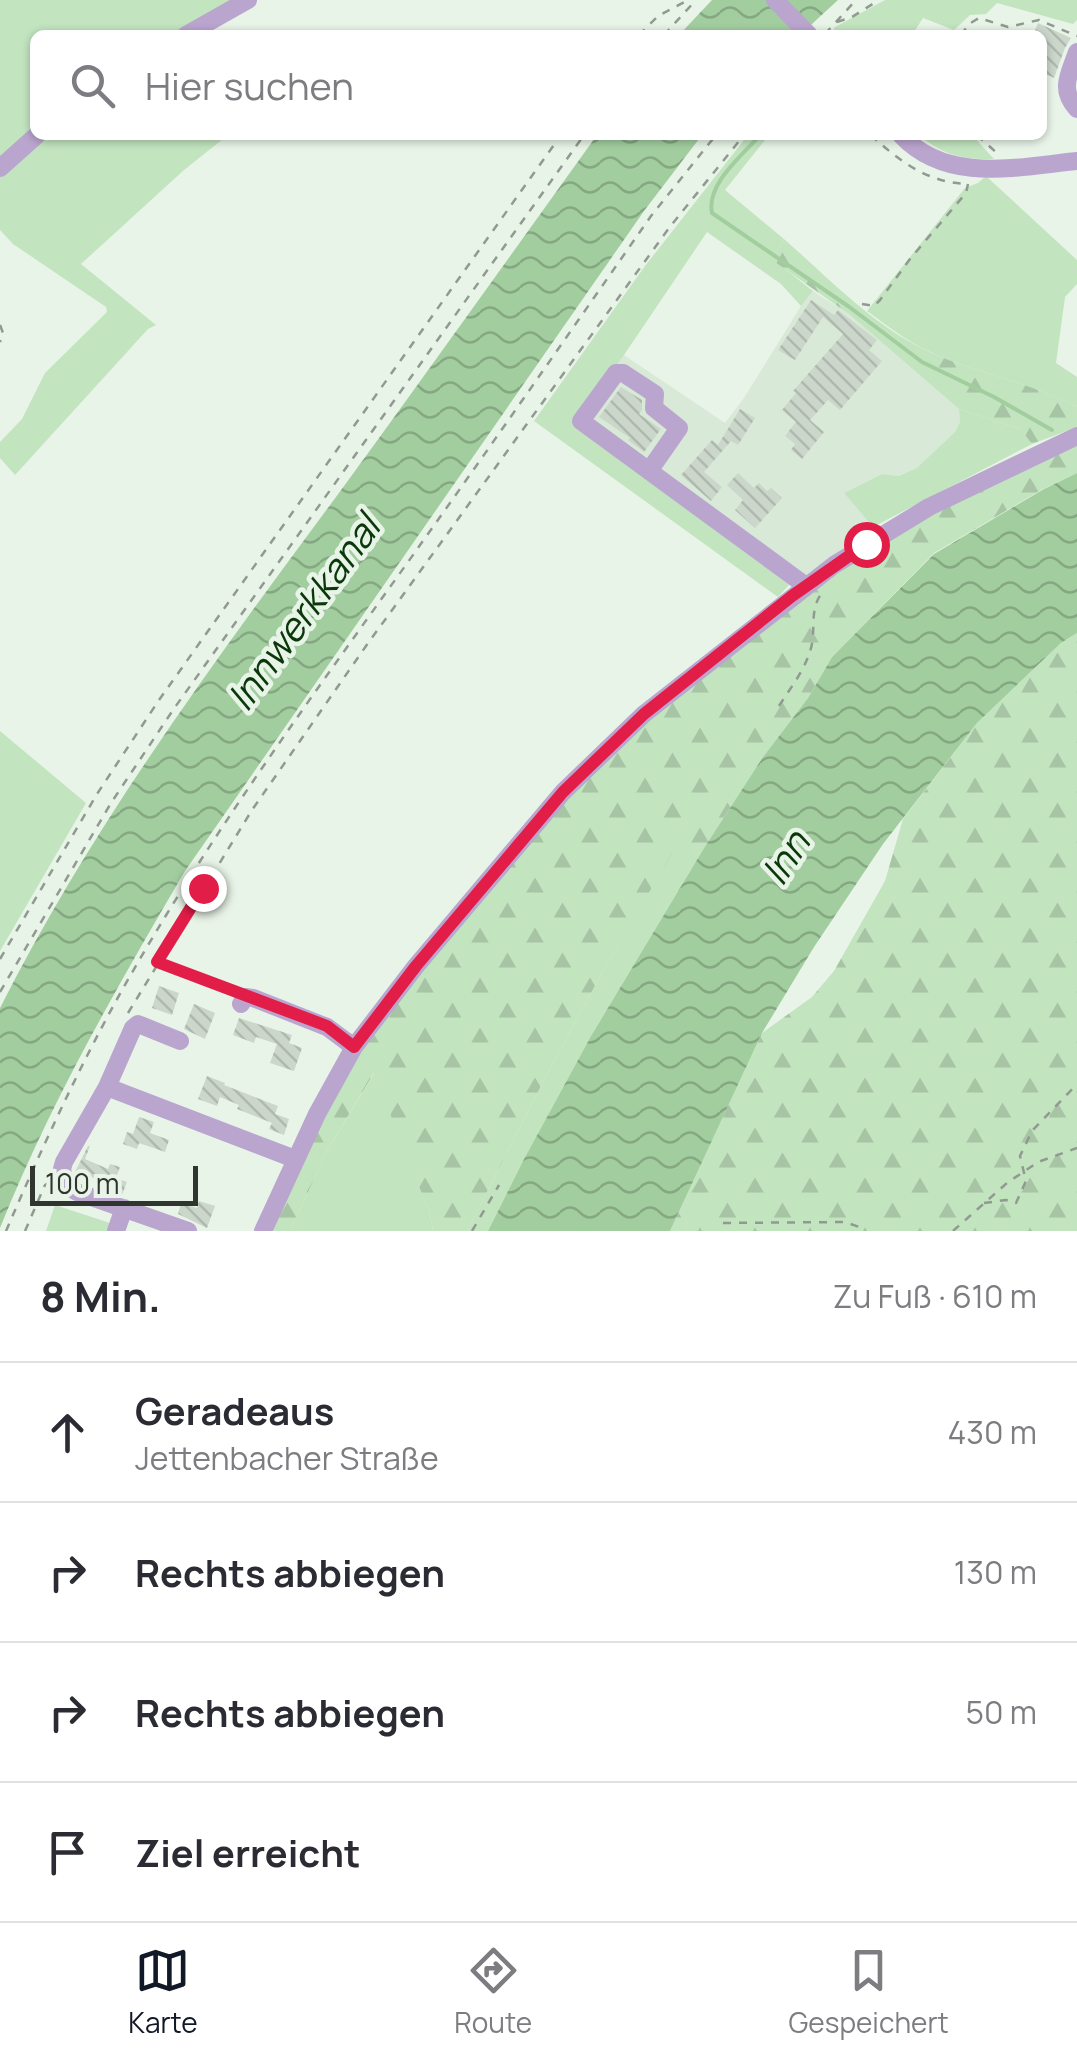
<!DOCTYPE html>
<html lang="de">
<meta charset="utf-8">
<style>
:root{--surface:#fff;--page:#f2f2f3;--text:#2b2b33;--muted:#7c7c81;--line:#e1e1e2;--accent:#111827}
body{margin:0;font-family:Manrope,sans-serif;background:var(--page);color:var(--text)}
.scale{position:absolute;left:30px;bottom:25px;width:168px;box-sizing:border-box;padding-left:10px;border:5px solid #313530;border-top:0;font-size:28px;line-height:35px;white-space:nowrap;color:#313530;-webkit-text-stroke:8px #e8f4e7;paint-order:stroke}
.stop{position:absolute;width:30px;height:30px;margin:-22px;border:8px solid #e11d48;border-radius:50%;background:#fff}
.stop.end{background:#e11d48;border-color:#fff;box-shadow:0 2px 10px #0008}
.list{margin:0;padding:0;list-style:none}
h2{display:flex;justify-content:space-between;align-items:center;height:130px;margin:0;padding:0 40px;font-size:42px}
h2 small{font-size:32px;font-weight:400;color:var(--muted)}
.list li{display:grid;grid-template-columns:65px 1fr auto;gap:30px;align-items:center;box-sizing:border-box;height:140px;padding:0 40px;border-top:2px solid var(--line)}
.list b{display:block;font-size:38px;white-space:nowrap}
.list p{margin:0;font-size:32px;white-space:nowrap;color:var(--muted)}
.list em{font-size:32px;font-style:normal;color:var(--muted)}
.icon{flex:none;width:55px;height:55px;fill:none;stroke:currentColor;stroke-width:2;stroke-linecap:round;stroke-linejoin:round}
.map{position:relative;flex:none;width:1077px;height:1231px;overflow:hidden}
.search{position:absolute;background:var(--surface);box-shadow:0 2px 8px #0004;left:30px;right:30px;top:30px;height:110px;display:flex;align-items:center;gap:25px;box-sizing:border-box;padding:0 35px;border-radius:15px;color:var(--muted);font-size:38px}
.sheet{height:690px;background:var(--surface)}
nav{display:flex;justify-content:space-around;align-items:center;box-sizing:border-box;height:140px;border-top:2px solid var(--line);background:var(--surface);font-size:28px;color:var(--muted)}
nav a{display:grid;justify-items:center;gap:5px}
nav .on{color:var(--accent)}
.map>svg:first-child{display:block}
.built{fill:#d8e9d7}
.green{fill:#c2e4bf}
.forest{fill:url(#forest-firs)}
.water{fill:url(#water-waves)}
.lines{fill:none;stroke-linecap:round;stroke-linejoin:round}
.stream{stroke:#a2ce9f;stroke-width:4}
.building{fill:url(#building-back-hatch)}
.path{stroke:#919a90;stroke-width:2.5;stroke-dasharray:8 8;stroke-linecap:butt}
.minor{stroke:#baa5cf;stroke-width:18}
.route{stroke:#e11d48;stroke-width:12}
.labels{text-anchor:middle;stroke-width:9;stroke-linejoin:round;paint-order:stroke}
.water-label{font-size:38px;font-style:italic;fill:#0a380a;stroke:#e8f4e7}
</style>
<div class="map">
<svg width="1077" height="1231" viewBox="0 0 1077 1231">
<defs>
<pattern id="forest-firs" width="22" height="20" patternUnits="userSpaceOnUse" patternTransform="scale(2.5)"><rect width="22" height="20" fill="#c2e4bf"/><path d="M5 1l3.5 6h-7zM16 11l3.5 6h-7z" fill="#a7c4a4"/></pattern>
<pattern id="water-waves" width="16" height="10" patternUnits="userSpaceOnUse" patternTransform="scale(2.5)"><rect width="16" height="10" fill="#a2ce9f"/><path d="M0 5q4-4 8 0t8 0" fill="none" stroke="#85a882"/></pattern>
<pattern id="building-back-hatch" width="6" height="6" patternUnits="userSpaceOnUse" patternTransform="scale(2.5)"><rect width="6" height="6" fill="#cbd7ca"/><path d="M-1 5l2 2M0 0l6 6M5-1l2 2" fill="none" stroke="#afb9ae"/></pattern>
</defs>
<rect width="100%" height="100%" fill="#e8f4e7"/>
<!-- built -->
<path class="built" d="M813 291 850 315 959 409 960 422 955 432 917 469 899 476 882 474 844 493 873 527 804 577 574 424 624 355 725 423 744 398 801 306Z"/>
<!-- green -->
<path class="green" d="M0 0H236L175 35H35V130L0 162Z
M885 0H1077V20L1073 24 997 3 986 14 970 15 954 30 923 18 912 35H831L835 27Z
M43 135H228L184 170 81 264 156 325 148 329 15 475 0 458V442L22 419 45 373 107 312 106 307 13 244 0 230V174Z
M748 135H769L725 190 784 239 777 252 776 262 813 291 801 306 781 284 707 232 624 355 574 424 789 585 778 597 534 421 645 266Z
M920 135H972L994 159C966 160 940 155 920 135Z
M986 176 1077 260V284L1065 297 1056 363 1077 377V407C1033 384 985 375 939 356 912 345 890 328 867 311L965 188 978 183Z
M959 409 1020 429 1032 444 873 527 844 493 882 474 899 476 917 468 955 432 960 422Z
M0 731 86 803 0 951Z
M677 844 704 848 591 1036 524 1159 488 1231H467L545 1078 604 969Z
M375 1072 430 1214 433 1231H290L328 1149Z
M55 1205 110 1223 107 1231H46Z"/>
<!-- forest -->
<path class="forest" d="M784 239C832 281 879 332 939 356 985 375 1033 384 1077 407V427L1032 444 1020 429 959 409 850 315 775 262 777 252Z
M1077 442V473L1043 489 934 553 832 657 808 698 763 757 704 848 677 845 604 969 545 1078 467 1231H433L430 1214 374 1073 328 1149 290 1231H269L285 1192 364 1041 570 793 633 731 786 609 896 533Z
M1077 633V1231H670L762 1033 812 997 834 971 885 881 903 819 977 723 1061 643Z"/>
<!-- water -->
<path class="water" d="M712 0H838L800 35H679Z
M597 135H702L644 211 185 871C117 987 50 1103 0 1228V1008C92 826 215 660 336 497 424 377 510 256 597 135Z
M1077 473V633L1061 643 977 723 883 844 814 947 762 1033 670 1231H488L524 1159 591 1036 704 848 763 757 808 698 832 657 934 554 1044 489Z"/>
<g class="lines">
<!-- stream -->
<path class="stream" d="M760 135C742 156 706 184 712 213L848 306 922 362 994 397 1052 430"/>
</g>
<!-- building -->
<path class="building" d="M1038 23 1071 38 1065 48 1054 78 1042 72V35H1033Z
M811 300 834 315 838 310 877 340 869 350 882 361 840 410 828 400 810 420 824 432 802 459 791 450 795 444 785 436 796 422 782 410 796 393 793 391 843 334 823 317 795 360 778 350Z
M621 387 642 400V410L639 414 661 429 644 452 628 440 630 438 599 417Z
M740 409 755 418 738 445 731 441 704 472 722 487 711 501 681 475 712 440 718 445Z
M738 473 754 488 759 483 767 491 771 488 782 498 755 528 735 510 743 500 727 485Z
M159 986 179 993 172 1015 152 1008Z
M194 1004 215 1013 205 1039 184 1029Z
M239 1018 292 1035 289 1043 302 1048 294 1071 270 1063 277 1044 256 1037 254 1043 233 1035Z
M207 1076 225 1083 224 1085 278 1106 275 1114 289 1119 284 1135 269 1129 272 1123 237 1109 239 1105 220 1097 217 1106 198 1099Z
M139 1117 154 1122 150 1133 169 1140 165 1152 139 1143 137 1149 123 1144 127 1132 133 1134Z
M88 1146H90L85 1159 108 1169 110 1164 120 1167 116 1178 127 1182 122 1195 109 1190 111 1184 75 1172Z
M199 1201 215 1206 207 1228 178 1214 181 1203 197 1208Z"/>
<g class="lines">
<!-- path -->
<path class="path" d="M837 22 852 17 879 0
M825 34 856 0
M639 35 658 16 688 0
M664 35 696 0
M961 35 969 24 979 18 1008 27 1039 20 1077 36
M871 135C899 161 928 183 968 184
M977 135 998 154
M862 304 874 306 880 300 910 259 966 193 968 184
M0 325 3 333 0 342
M779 706C791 687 805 670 811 648 816 630 809 609 822 593
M0 959 97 794 159 700 561 135
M158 963 230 991
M0 992 111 803 173 710 584 135
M128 1013 252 810 366 646 669 228 744 135
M984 1203 1006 1200 1016 1203 1026 1181 1020 1156 1032 1131 1077 1084
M723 1223 845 1222 862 1228 865 1231
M6 1231C41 1150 78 1069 121 992 199 853 292 724 385 594 475 469 563 342 651 216L716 135
M25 1231 48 1178
M472 1231 499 1185
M953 1231 1007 1183 1038 1162 1077 1148"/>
<!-- minor -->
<path class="minor" d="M775 0 809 35
M186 35 248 0
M1077 52C1069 75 1059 89 1077 109
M901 135C947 184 1017 167 1077 161
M0 168 37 135
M649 471 679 428 654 408 655 394 623 373H616L581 421 806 586
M241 1004 245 997 253 998 327 1027 354 1047
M107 1087 133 1028 138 1024 180 1041
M116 1231 124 1208
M188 1231 77 1192 65 1184 62 1169 64 1162 107 1087 295 1159
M263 1231 317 1114 354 1047 416 966 563 792 644 714 834 565 929 507 1077 436"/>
</g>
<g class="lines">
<!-- route -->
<path class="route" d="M203 888 157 962 327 1026 354 1047 416 966 563 792 644 714 792 596 866 544"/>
</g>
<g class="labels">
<!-- water labels -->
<g class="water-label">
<text transform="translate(304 613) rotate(-54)" y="13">Innwerkkanal</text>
<text transform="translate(786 858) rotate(-57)" y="13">Inn</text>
</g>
</g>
</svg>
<div class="scale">100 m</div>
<div class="stop" style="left:866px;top:544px"></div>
<div class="stop end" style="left:203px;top:888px"></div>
<div class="search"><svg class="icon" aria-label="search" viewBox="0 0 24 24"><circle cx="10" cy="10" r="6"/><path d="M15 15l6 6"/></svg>Hier suchen</div>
</div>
<section class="sheet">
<h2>8 Min.<small>Zu Fuß · 610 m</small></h2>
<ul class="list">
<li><svg class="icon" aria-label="ahead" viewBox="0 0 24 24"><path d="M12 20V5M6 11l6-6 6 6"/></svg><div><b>Geradeaus</b><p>Jettenbacher Straße</p></div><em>430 m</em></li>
<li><svg class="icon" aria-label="right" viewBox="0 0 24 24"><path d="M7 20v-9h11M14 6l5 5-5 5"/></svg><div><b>Rechts abbiegen</b></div><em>130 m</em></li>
<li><svg class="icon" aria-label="right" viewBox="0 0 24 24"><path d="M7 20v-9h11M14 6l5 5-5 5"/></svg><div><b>Rechts abbiegen</b></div><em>50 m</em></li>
<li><svg class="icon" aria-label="arrive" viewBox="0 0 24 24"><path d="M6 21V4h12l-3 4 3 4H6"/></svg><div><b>Ziel erreicht</b></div></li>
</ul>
</section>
<nav>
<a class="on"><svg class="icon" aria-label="map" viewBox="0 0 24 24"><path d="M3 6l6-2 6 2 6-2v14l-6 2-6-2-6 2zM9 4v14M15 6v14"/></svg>Karte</a>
<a><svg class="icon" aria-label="directions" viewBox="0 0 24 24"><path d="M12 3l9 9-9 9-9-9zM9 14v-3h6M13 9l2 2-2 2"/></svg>Route</a>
<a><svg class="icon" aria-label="saved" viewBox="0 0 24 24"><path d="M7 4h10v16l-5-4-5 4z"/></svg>Gespeichert</a>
</nav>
